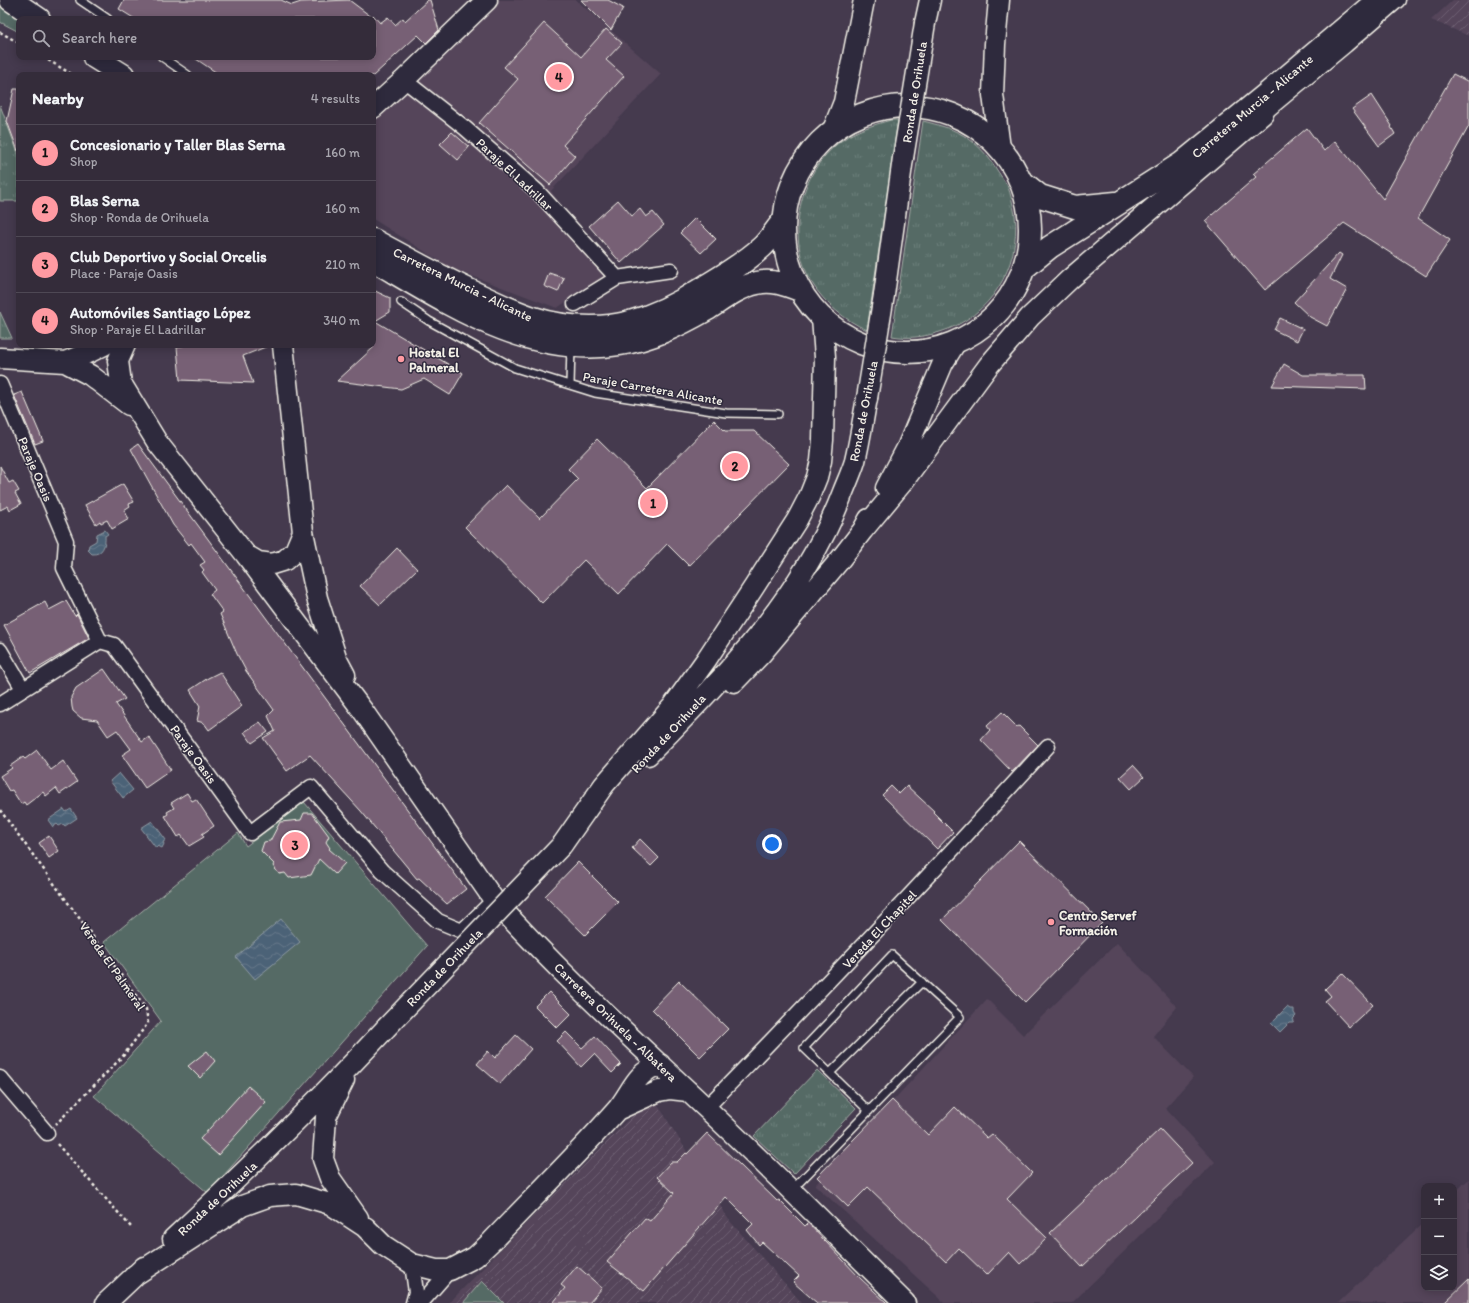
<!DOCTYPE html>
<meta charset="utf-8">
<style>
:root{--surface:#342c3a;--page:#3c3442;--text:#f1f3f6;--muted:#a9a7af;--line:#4e4854;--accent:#ff9aa2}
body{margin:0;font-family:Itim,sans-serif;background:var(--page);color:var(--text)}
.controls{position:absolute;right:12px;bottom:12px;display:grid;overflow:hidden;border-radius:8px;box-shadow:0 2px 10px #0003}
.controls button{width:36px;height:36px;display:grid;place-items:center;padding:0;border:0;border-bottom:1px solid var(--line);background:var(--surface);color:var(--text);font:20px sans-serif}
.you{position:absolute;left:772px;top:844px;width:14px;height:14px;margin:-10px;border:3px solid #fff;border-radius:50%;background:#1a73e8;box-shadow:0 0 0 6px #1a73e833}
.badge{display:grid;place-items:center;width:26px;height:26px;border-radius:50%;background:var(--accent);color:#111;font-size:13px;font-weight:700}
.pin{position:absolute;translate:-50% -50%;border:2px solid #fff;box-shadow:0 1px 4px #0006}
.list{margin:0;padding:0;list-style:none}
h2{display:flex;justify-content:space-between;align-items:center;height:52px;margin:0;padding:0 16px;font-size:17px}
h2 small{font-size:13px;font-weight:400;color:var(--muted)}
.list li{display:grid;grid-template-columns:26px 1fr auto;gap:12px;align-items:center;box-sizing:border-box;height:56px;padding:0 16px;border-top:1px solid var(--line)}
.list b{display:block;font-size:15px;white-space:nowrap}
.list p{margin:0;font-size:13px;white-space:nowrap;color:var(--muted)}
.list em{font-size:13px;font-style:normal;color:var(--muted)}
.icon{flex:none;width:22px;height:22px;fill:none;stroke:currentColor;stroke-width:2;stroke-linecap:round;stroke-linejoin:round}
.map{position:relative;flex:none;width:1469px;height:1303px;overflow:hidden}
.search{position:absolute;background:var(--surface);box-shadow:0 2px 10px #0003;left:16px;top:16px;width:360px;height:44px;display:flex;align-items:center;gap:10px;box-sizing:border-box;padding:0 14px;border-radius:8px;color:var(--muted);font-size:15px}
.panel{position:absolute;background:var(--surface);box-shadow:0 2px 10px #0003;left:16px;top:72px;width:360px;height:276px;border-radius:8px}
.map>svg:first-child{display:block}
.built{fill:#54455a}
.industrial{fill:url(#industrial-furrows)}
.grass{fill:url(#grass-tufts);stroke:#a4aea6}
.pitch{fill:#546a65;stroke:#a4aea6}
.water{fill:url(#water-waves);stroke:#8f9ba4}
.building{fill:#776075;stroke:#f4f1e8}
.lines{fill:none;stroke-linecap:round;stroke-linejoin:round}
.lane-casing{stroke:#f4f1e8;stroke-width:10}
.street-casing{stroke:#f4f1e8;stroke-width:17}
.secondary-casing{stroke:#f4f1e8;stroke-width:23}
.highway-casing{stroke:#f4f1e8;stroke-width:25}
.path{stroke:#f4f1e8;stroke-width:2.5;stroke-dasharray:3 3;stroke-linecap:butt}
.lane{stroke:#2f2a3d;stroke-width:7}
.street{stroke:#2f2a3d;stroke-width:14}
.secondary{stroke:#2f2a3d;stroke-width:20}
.highway{stroke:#2f2a3d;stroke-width:22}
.secondary-bridge-casing{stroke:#f4f1e8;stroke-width:23;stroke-linecap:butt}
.secondary-bridge{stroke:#2f2a3d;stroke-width:20}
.poi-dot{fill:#ff9aa2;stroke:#2f2a3d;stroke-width:1.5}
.labels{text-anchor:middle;stroke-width:3;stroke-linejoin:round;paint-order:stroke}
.street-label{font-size:13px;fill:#f4f1e8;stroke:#2f2a3d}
.poi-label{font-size:13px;font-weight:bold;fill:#f4f1e8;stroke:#2f2a3d;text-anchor:start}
</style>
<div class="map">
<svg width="1469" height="1303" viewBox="0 0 1469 1303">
<defs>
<pattern id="industrial-furrows" width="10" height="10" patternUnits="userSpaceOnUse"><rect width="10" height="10" fill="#54455a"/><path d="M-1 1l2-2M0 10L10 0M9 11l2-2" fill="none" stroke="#6d6072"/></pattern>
<pattern id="grass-tufts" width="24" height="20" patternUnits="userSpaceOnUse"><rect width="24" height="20" fill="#546a65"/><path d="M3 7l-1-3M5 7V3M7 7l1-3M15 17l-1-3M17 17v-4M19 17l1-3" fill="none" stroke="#6d807b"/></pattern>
<pattern id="water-waves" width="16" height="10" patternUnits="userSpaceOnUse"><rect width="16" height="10" fill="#4c6277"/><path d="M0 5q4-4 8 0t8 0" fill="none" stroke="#66798a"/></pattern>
</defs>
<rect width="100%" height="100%" fill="#453a4e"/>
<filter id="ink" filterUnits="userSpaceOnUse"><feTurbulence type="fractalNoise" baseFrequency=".025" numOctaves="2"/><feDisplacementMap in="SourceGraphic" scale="8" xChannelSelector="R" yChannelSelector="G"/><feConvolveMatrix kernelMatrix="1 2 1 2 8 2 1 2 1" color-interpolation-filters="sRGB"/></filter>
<g filter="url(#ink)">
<!-- built -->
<path class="built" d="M499 0H576L661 74 551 191 609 273 557 308 451 268 373 219V121Z
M1117 943 1177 1007 1153 1036 1193 1077 1165 1108 1215 1162 1072 1303H945L815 1185 987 999 1023 1035Z
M1469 1179V1300L1466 1303H1338L1424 1222V1288H1454V1193Z"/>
<!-- industrial -->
<path class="industrial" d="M1453 0H1469V36L1431 20Z
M652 1095 729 1220 802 1303H449Z"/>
<!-- grass -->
<path class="grass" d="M0 4 22 19H19V32L0 22Z
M0 105 19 156V201H0Z
M891 120H898L867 330C845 320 825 304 812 283 785 237 798 173 841 141 856 130 873 125 891 120Z
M923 121C939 125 955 129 969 139 980 147 990 158 997 170 1000 175 1004 180 1007 185 1011 194 1013 205 1015 215 1021 267 990 317 940 332 924 337 908 339 892 336Z
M0 312 12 338H0Z
M817 1070 856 1108 794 1174 754 1136Z"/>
<!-- pitch -->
<path class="pitch" d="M304 802 427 946 208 1193 94 1096 161 1021 104 942 238 833 246 846Z
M482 1281 504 1303H463Z"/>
<!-- water -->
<path class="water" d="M105 530 108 534 105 536C106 545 102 555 92 554L88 550 89 545 96 541 97 534Z
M119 773 133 790 123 798 110 781Z
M64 809 66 812 71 809 77 818 65 826 63 824 59 826 57 824 53 827 48 820Z
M152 821 166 840 163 842 164 844 162 848 158 846 156 848 141 828Z
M281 919 300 942 255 979 236 957Z
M1287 1007 1290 1009H1294V1013L1296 1016 1293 1019 1294 1021 1293 1023H1289L1280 1032 1271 1023Z"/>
<!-- building -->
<path class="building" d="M124 0H281L292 5 301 2 349 0 373 18V15L380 23 388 17 395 25 403 18 405 21 428 0H430L439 30 426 43 418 35 373 76 220 75 193 57H373V19H135L119 9Z
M581 0H608L623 8 611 30Z
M544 23 581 57 606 29 622 43 606 60 624 76 563 145 575 156 550 185 479 123 518 79 504 67Z
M1453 74 1469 82V126L1418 218 1450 240 1426 276 1344 223 1265 290 1205 221 1256 177 1253 174 1307 128 1324 151 1335 141 1383 199Z
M14 89H19V150L18 151 7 121Z
M1372 95 1392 126 1391 127 1395 134 1379 146 1352 109Z
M452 132 469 147 458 160 440 144Z
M618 200 632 216 640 209 646 217 653 212 664 225 621 263 589 226Z
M695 218 716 239 701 253 680 233Z
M1339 253 1342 255 1330 279 1347 289 1327 326 1310 317 1294 302Z
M549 273 564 278 558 292 544 286Z
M373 290 390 298V312L375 321 463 373 450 395 424 379 401 389 337 381 373 348Z
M1280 318 1303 329 1297 341 1274 330Z
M187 345H268V346L243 356 253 383 180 380 177 347Z
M1284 364 1303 375H1365L1366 389 1272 386Z
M22 392 43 441 35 444 14 395Z
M714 420 725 431H754L789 464 689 566 667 544 619 594 584 560 542 603 465 527 506 485 540 518 578 479 568 469 597 439 647 488Z
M138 444 466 889 447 904 419 878 417 879 361 811 310 755 287 771 263 738 275 731 268 716 274 710 246 671 237 654 220 614 223 612 210 594 215 590 202 572 204 570 200 565 205 562 191 543 189 545 173 525 131 449Z
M0 466 9 483 13 481 19 491 15 493 21 504 10 510 8 506 0 510Z
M123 484 134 502 129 504 130 506 124 510 129 519 112 529 107 520 101 523 100 521 96 524 85 505Z
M397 548 417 569 380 605 360 586Z
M66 601 75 616 77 614 89 638 30 673 4 625 45 602 49 610Z
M104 669 125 699 116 704 142 742 149 737 171 770 145 788 122 755 131 749 117 730 108 736 97 720 81 718 73 711 72 707 71 697 76 688Z
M220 672 242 706 209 730 204 723 197 721 200 706 190 690 208 678Z
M1002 712 1017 727 1019 726 1038 745 1012 772 981 740 990 730 987 726Z
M260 722 268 732 252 743 244 732Z
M37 750 51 770 63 761 77 782 60 794 56 788 46 796 43 792 26 805 24 802 21 804 12 790 9 791 0 776 12 768 10 766 23 757 25 759Z
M1133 765 1144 777 1131 789 1120 777Z
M891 786 899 794 907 786 934 811 933 812 953 832 937 849 882 795Z
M187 793 192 801 196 799 214 826 202 834 204 837 189 846 181 835 178 837 165 816 168 814 167 812 174 808 171 803Z
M304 813H312L315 817 329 836 326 842 330 848 329 849 345 863 335 874 319 859 311 875 289 878 285 873 279 874 273 866 274 864 261 851 264 842 270 841 280 822 301 820Z
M49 836 59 851 49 858 39 843Z
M640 839 659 858 651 866 632 848Z
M1019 841 1102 923 1025 1002 942 920Z
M578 862 618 902 585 935 545 896Z
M1342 973 1373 1005 1349 1027 1325 1001 1331 996 1325 989Z
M679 981 728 1029 700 1057 652 1009Z
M549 992 571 1014 557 1028 535 1006Z
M566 1032 582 1048 595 1036 621 1064 612 1073 594 1054 581 1067 557 1041Z
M516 1035 531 1049 500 1084 477 1064 488 1051 495 1058Z
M207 1051 215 1061 200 1078 188 1066Z
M248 1086 266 1102 218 1155 200 1139Z
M892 1100 928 1135 955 1107 987 1138 992 1134 1032 1173 1007 1199 1047 1238 1020 1264 1009 1252 987 1275 959 1248 946 1262 868 1187 848 1207 817 1177Z
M1160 1129 1192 1163 1082 1267 1050 1233Z
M707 1133 777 1201 779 1200 805 1226 808 1223 860 1278 887 1303H817L793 1282 799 1276 762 1242 759 1245 747 1230 753 1224 726 1197 644 1291 607 1262 645 1218 650 1221 674 1193 657 1177 671 1162H677L686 1153 687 1154Z
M577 1266 602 1288 589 1303H553L565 1288 561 1285Z
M1469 1279V1303H1444Z"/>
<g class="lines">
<!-- lane casing -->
<g class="lane-casing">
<path id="lane" d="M80 0 108 19
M162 57 188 75
M401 302 429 321 515 368 595 393 726 413 778 414
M570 385 571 346
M830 1073 922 982
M792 1190 960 1017 892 955 804 1048 869 1111"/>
</g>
<!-- street casing -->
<g class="street-casing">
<path id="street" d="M1337 46 1346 45 1398 0
M404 80 465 128 537 191 617 278
M1263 114 1346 45
M575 304 617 278 671 270
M0 384 66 541 64 568 100 641 114 645 250 833 311 787 382 871 438 921 462 931 494 900
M0 650 23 689
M0 704 100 641
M0 1078 47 1133
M706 1108C822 989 936 869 1048 746
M412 1264 416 1292 413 1303
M421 1303 450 1270"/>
</g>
<!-- secondary casing -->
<g class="secondary-casing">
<path id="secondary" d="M999 0 995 44 993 95 1000 148
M925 23 930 0
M373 108 404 80 487 0
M833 130 844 102 864 0
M884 295 903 158
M125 345 118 361 121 383 157 442 246 555 363 711 494 900C560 974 634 1040 706 1108 774 1172 839 1238 905 1303
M283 345 303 532 317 598 337 660 345 675
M0 358 65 362 90 352 104 345
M65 362 90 375 129 405
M886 488 907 448 943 363 956 342
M863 530 902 483 989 365 1030 317 1070 279 1263 114 1269 92
M246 555 258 562 272 564 285 560 295 551 303 532
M734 682 761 654 839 561 863 530 869 519
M648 755C724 677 804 596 843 492 847 482 852 471 855 461 860 440 863 419 867 398
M562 845 604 785 673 706 706 660 754 587 797 520 809 497 817 477 821 461 823 440 825 357 822 318
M344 1080 326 1117 323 1159 330 1178 358 1218
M617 1110 659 1091 670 1089 688 1091
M173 1239C246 1171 318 1101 386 1028
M135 1275 242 1206 270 1196 296 1194 330 1204 365 1227 383 1245 412 1264 436 1270H450L475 1257 492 1241C533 1198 576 1156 615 1112 632 1093 634 1073 660 1064
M106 1303 144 1267"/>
</g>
<!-- highway casing -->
<g class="highway-casing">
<path id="highway" d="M11 0 39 19
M94 57 123 75
M784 229a123 123 0 1 1 246 0a123 123 0 1 1-246 0Z
M1020 180 1040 196 1075 207 1116 203
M373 240C406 258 439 276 473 292 513 311 544 327 591 327 603 327 615 326 627 323 653 316 678 304 701 289 722 276 745 263 763 246 771 238 777 228 784 220
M373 260C447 303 529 359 620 344 651 339 678 326 706 310 722 300 738 287 757 283 772 279 787 285 800 290
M1024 268 1050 247 1182 163 1269 92 1378 0"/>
</g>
<!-- path -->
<path class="path" d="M0 32 19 43
M43 57 73 75
M0 810 146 1009 148 1023 123 1056 56 1124
M57 1144 131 1227"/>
<!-- lane -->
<use href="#lane" class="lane"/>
<!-- street -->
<use href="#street" class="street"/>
<!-- secondary -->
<use href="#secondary" class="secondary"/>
<!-- highway -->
<use href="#highway" class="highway"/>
<!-- secondary-bridge casing -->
<g class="secondary-bridge-casing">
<path id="secondary-bridge" d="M903 158 925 23
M867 398 884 295
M386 1028 562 845"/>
</g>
<!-- secondary-bridge -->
<use href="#secondary-bridge" class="secondary-bridge"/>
</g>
</g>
<!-- markers -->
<g class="poi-dot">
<circle cx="401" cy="359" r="4"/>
<circle cx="1051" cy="922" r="4"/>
</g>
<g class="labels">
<!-- street labels -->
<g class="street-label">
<text transform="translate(914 92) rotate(-81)" y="5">Ronda de Orihuela</text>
<text transform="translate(1252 106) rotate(-40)" y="5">Carretera Murcia - Alicante</text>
<text transform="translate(515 174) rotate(43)" y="5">Paraje El Ladrillar</text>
<text transform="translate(463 284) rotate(26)" y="5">Carretera Murcia - Alicante</text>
<text transform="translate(653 388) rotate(10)" y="5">Paraje Carretera Alicante</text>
<text transform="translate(863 411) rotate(-79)" y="5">Ronda de Orihuela</text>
<text transform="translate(36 469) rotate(67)" y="5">Paraje Oasis</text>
<text transform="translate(668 733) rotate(-47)" y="5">Ronda de Orihuela</text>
<text transform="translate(194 754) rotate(54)" y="5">Paraje Oasis</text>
<text transform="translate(879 929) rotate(-47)" y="5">Vereda El Chapitel</text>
<text transform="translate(113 966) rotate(55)" y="5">Vereda El Palmeral</text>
<text transform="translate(444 967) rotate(-46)" y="5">Ronda de Orihuela</text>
<text transform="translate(616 1022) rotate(44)" y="5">Carretera Orihuela - Albatera</text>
<text transform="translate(217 1198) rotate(-43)" y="5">Ronda de Orihuela</text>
</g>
<!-- poi labels -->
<g class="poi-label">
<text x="409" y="357">Hostal El<tspan x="409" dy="15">Palmeral</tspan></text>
<text x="1059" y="920">Centro Servef<tspan x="1059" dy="15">Formación</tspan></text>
</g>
</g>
</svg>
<div class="controls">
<button>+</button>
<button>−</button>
<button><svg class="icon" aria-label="layers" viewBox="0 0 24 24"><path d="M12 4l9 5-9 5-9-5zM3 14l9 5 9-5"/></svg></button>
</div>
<div class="you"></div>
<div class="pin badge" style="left:653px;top:503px">1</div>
<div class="pin badge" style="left:735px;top:466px">2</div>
<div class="pin badge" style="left:295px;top:845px">3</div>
<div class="pin badge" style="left:559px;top:77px">4</div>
<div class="search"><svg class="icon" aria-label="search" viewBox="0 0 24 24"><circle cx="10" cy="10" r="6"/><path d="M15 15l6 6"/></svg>Search here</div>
<section class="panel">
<h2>Nearby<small>4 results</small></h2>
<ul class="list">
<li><span class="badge">1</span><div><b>Concesionario y Taller Blas Serna</b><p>Shop</p></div><em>160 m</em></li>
<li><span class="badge">2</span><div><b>Blas Serna</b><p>Shop · Ronda de Orihuela</p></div><em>160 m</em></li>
<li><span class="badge">3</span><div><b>Club Deportivo y Social Orcelis</b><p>Place · Paraje Oasis</p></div><em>210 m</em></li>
<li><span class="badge">4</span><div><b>Automóviles Santiago López</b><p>Shop · Paraje El Ladrillar</p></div><em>340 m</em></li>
</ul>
</section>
</div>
